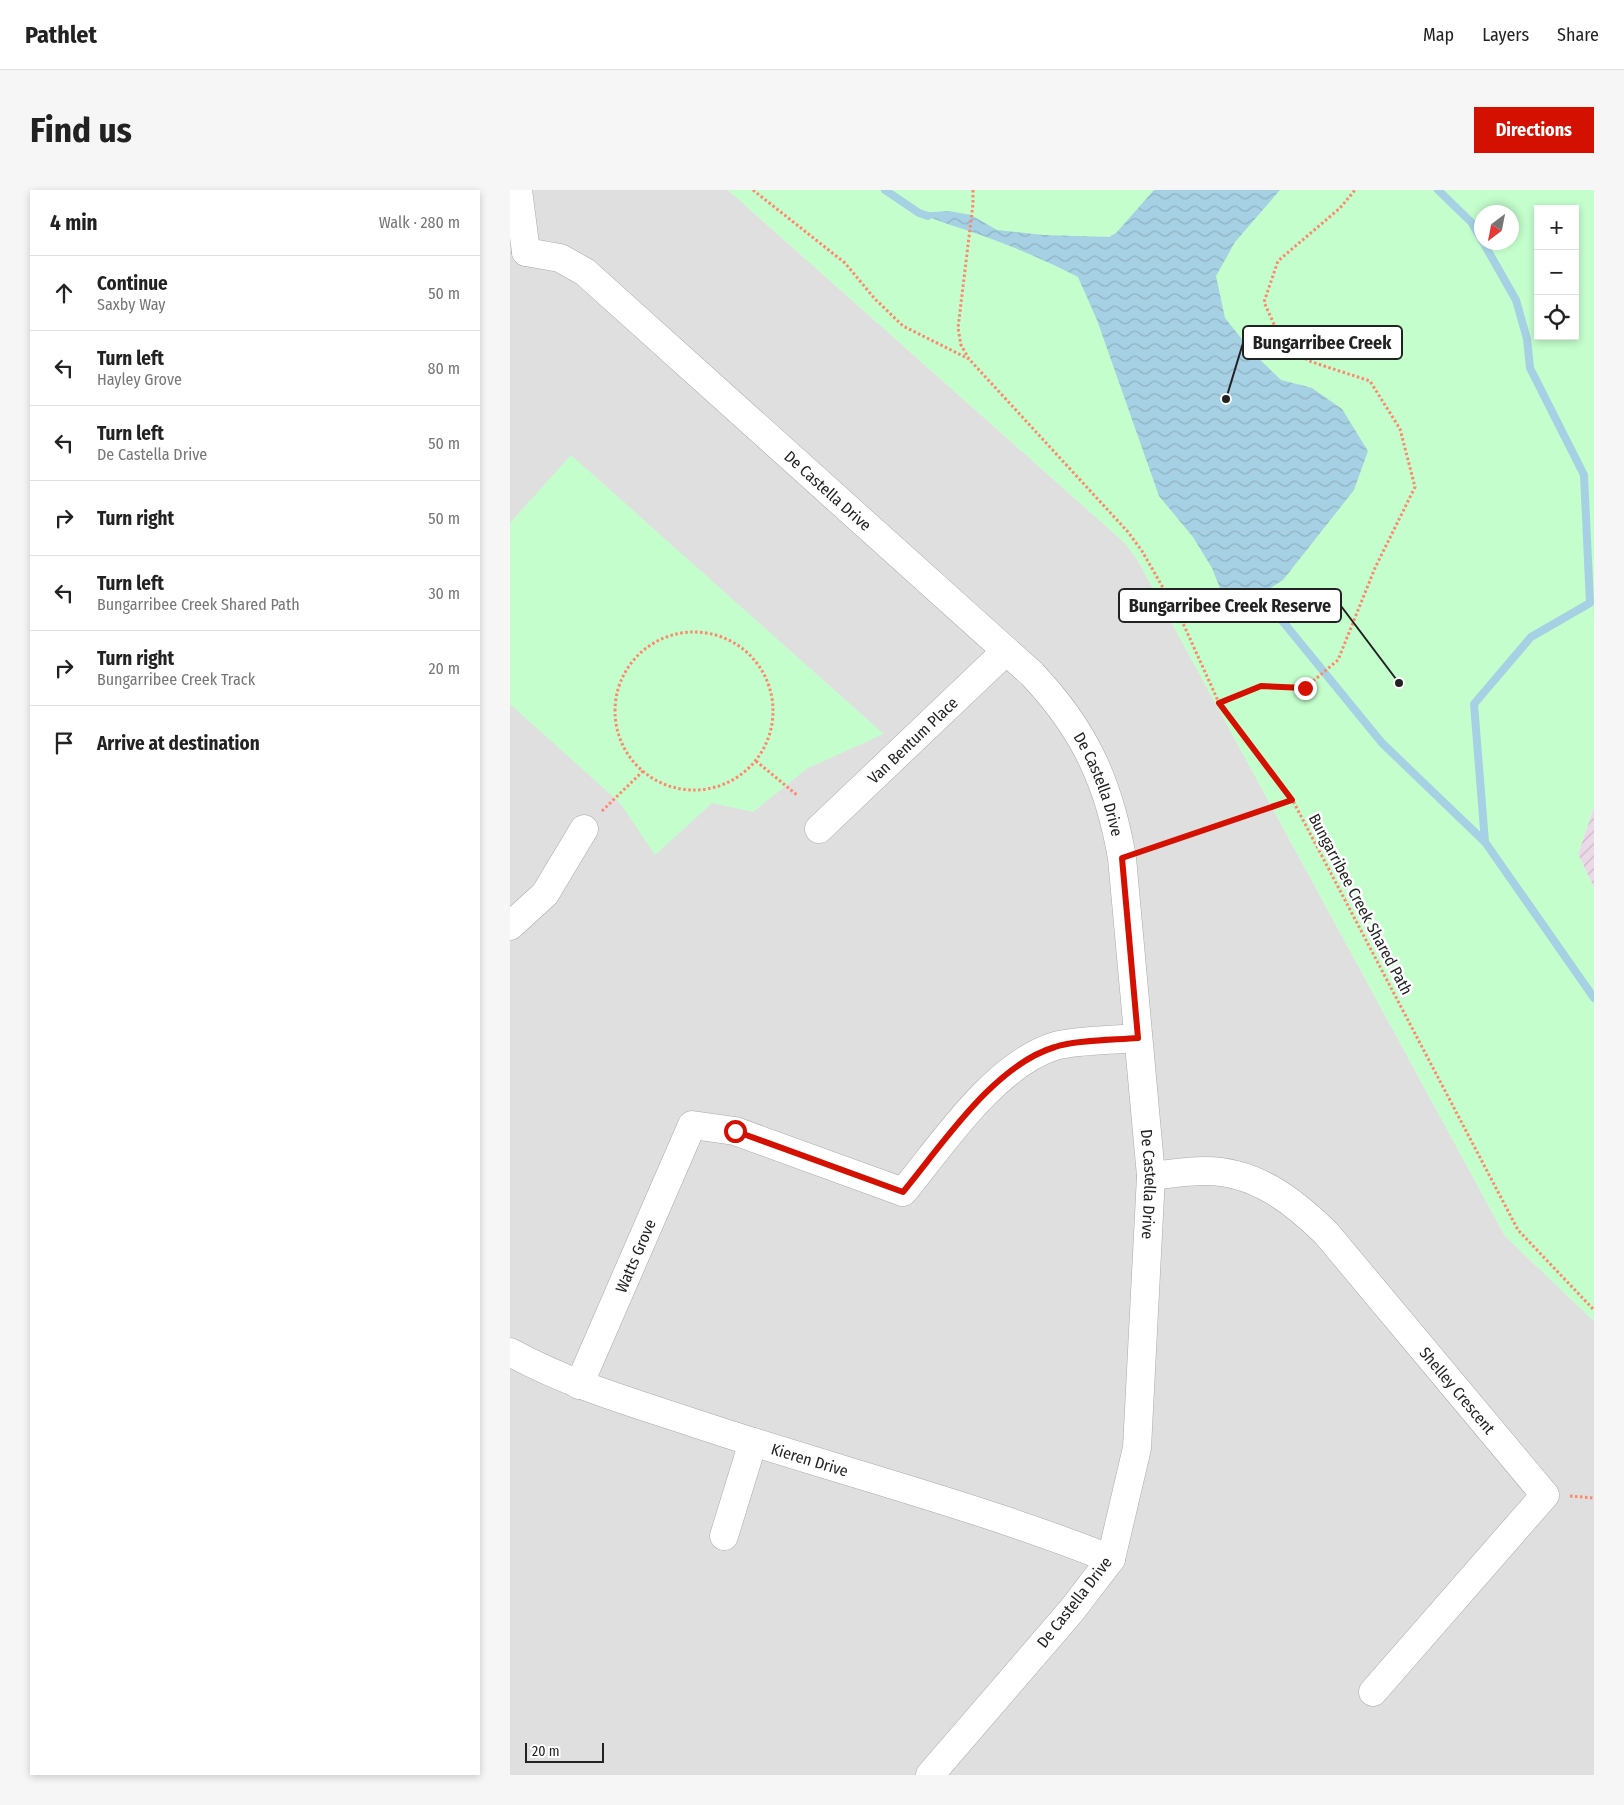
<!DOCTYPE html>
<meta charset="utf-8">
<style>
:root{--surface:#fff;--page:#f6f6f6;--text:#222;--muted:#767676;--line:#e0e0e0;--accent:#d41000}
body{margin:0;font-family:"Fira Sans Condensed",sans-serif;background:var(--page);color:var(--text)}
.controls{position:absolute;right:15px;top:15px;display:grid;overflow:hidden;border-radius:0px;box-shadow:0 2px 8px #0003}
.controls button{width:45px;height:45px;display:grid;place-items:center;padding:0;border:0;border-bottom:1px solid var(--line);background:var(--surface);color:var(--text);font:25px sans-serif}
.compass{position:absolute;left:964px;top:15px;width:45px;height:45px;border-radius:50%;background:var(--surface);box-shadow:0 2px 8px #0003;rotate:212deg}
.scale{position:absolute;left:15px;bottom:12px;width:79px;box-sizing:border-box;padding-left:5px;border:2px solid #222;border-top:0;font-size:14px;line-height:18px;white-space:nowrap;color:#222;-webkit-text-stroke:4px #fff;paint-order:stroke}
.stop{position:absolute;width:15px;height:15px;margin:-11px;border:4px solid #d41000;border-radius:50%;background:#fff}
.stop.end{background:#d41000;border-color:#fff;box-shadow:0 1px 5px #0008}
.list{margin:0;padding:0;list-style:none}
h2{display:flex;justify-content:space-between;align-items:center;height:65px;margin:0;padding:0 20px;font-size:21px}
h2 small{font-size:16px;font-weight:400;color:var(--muted)}
.list li{display:grid;grid-template-columns:32px 1fr auto;gap:15px;align-items:center;box-sizing:border-box;height:75px;padding:0 20px;border-top:1px solid var(--line)}
.list b{display:block;font-size:19px;white-space:nowrap}
.list p{margin:0;font-size:16px;white-space:nowrap;color:var(--muted)}
.list em{font-size:16px;font-style:normal;color:var(--muted)}
.icon{flex:none;width:28px;height:28px;fill:none;stroke:currentColor;stroke-width:2;stroke-linecap:round;stroke-linejoin:round}
.map{position:relative;flex:none;width:1084px;height:1585px;overflow:hidden;border-radius:0px}
header{display:flex;align-items:center;gap:30px;box-sizing:border-box;height:70px;padding:0 25px;background:var(--surface);border-bottom:1px solid var(--line)}
header strong{font-size:24px}
nav{display:flex;gap:28px;margin-inline-start:auto;font-size:18px}
.intro{display:flex;align-items:center;justify-content:space-between;box-sizing:border-box;height:120px;padding:0 30px}
h1{margin:0;font-size:35px}
.button{padding:12px 22px;border-radius:0px;background:var(--accent);color:#fff;font-size:18px;font-weight:700}
main{display:flex;gap:30px;padding:0 30px}
aside{flex:1;background:var(--surface);border-radius:0px;box-shadow:0 2px 8px #0003}
.map>svg:first-child{display:block}
.residential{fill:#e0dfdf}
.industrial{fill:url(#industrial-furrows)}
.park{fill:#c4fecd;fill-rule:evenodd}
.water{fill:url(#water-waves)}
.lines{fill:none;stroke-linecap:round;stroke-linejoin:round}
.stream{stroke:#a6d0e3;stroke-width:8}
.street-casing{stroke:#a9a9a9;stroke-width:29}
.path{stroke:#ff876d;stroke-width:3;stroke-dasharray:2.5 2.5;stroke-linecap:butt}
.street{stroke:#fff;stroke-width:28}
.route{stroke:#d41000;stroke-width:6}
.labels{text-anchor:middle;stroke-width:5;stroke-linejoin:round;paint-order:stroke}
.street-label{font-size:16px;fill:#222;stroke:#fff}
.leader{fill:none;stroke:#222;stroke-width:2}
.callout-dot{fill:#222;stroke:#fff;stroke-width:2}
.callout{fill:#fff;stroke:#222;stroke-width:2}
.callout-label{font-size:18px;text-anchor:middle;font-weight:bold;fill:#222}
</style>
<header>
<strong>Pathlet</strong>
<nav><a>Map</a><a>Layers</a><a>Share</a></nav>
</header>
<div class="intro"><h1>Find us</h1><a class="button">Directions</a></div>
<main>
<aside>
<h2>4 min<small>Walk · 280 m</small></h2>
<ul class="list">
<li><svg class="icon" aria-label="ahead" viewBox="0 0 24 24"><path d="M12 20V5M6 11l6-6 6 6"/></svg><div><b>Continue</b><p>Saxby Way</p></div><em>50 m</em></li>
<li><svg class="icon" aria-label="left" viewBox="0 0 24 24"><path d="M17 20v-9H6M10 6l-5 5 5 5"/></svg><div><b>Turn left</b><p>Hayley Grove</p></div><em>80 m</em></li>
<li><svg class="icon" aria-label="left" viewBox="0 0 24 24"><path d="M17 20v-9H6M10 6l-5 5 5 5"/></svg><div><b>Turn left</b><p>De Castella Drive</p></div><em>50 m</em></li>
<li><svg class="icon" aria-label="right" viewBox="0 0 24 24"><path d="M7 20v-9h11M14 6l5 5-5 5"/></svg><div><b>Turn right</b></div><em>50 m</em></li>
<li><svg class="icon" aria-label="left" viewBox="0 0 24 24"><path d="M17 20v-9H6M10 6l-5 5 5 5"/></svg><div><b>Turn left</b><p>Bungarribee Creek Shared Path</p></div><em>30 m</em></li>
<li><svg class="icon" aria-label="right" viewBox="0 0 24 24"><path d="M7 20v-9h11M14 6l5 5-5 5"/></svg><div><b>Turn right</b><p>Bungarribee Creek Track</p></div><em>20 m</em></li>
<li><svg class="icon" aria-label="arrive" viewBox="0 0 24 24"><path d="M6 21V4h12l-3 4 3 4H6"/></svg><div><b>Arrive at destination</b></div></li>
</ul>
</aside>
<div class="map">
<svg width="1084" height="1585" viewBox="0 0 1084 1585">
<defs>
<pattern id="industrial-furrows" width="10" height="10" patternUnits="userSpaceOnUse" patternTransform="scale(1.25)"><rect width="10" height="10" fill="#ecd9e7"/><path d="M-1 1l2-2M0 10L10 0M9 11l2-2" fill="none" stroke="#cabac6"/></pattern>
<pattern id="water-waves" width="16" height="10" patternUnits="userSpaceOnUse" patternTransform="scale(1.25)"><rect width="16" height="10" fill="#a6d0e3"/><path d="M0 5q4-4 8 0t8 0" fill="none" stroke="#8fb2c2"/></pattern>
</defs>
<rect width="100%" height="100%" fill="#f3f0e8"/>
<!-- residential -->
<path class="residential" d="M0 0H218L615 353 627 369 995 1046 1084 1131V1585H0Z"/>
<!-- industrial -->
<path class="industrial" d="M1084 617V698L1068 664Z"/>
<!-- park -->
<path class="park" d="M218 0H1084V617L1068 664 1084 698V1131L995 1046 627 369 615 353ZM1028 19H1065V146H1028ZM972 22H1002V52H972Z
M61 265 358 530 374 544 298 578 243 622 202 613 145 665 110 613 0 514V333Z"/>
<!-- water -->
<path class="water" d="M644 0H770L725 52 706 86 715 128 743 163 771 190 802 198 832 219 858 261 844 300 773 390 759 399 752 424 713 406 702 378 683 347 649 306 587 130 568 87C539 72 509 59 479 48 455 39 432 33 409 23L439 21 461 25 487 40 533 45 599 47 606 43Z"/>
<g class="lines">
<!-- stream -->
<path class="stream" d="M375 0 409 23 418 26
M928 0 962 33 972 51
M973 52 1006 110 1017 149 1020 178 1074 285 1080 413 1021 447 964 514 975 652 1084 808
M753 403 756 411 872 553 975 652"/>
<!-- street casing -->
<g class="street-casing">
<g id="street">
<path d="M8 0 16 62"/>
<path id="s1" d="M16 62 50 68 75 82 522 484C575 540 599 593 612 668L641 986 627 1258 601 1369 562 1420 420 1585"/>
<path id="s2" d="M309 639 496 461"/>
<path d="M0 736 35 704 74 639"/>
<path id="s3" d="M641 986C659 984 677 981 695 981 745 981 782 1010 816 1043L1035 1305 863 1502"/>
<path id="s4" d="M0 1162C58 1194 121 1212 184 1233 322 1279 465 1315 601 1369"/>
<path id="s5" d="M69 1195 182 935 225 941 393 1002C432 955 484 875 545 856 565 850 605 850 628 848"/>
<path d="M214 1346 243 1252"/>
</g>
</g>
<!-- path -->
<path class="path" d="M243 0 335 73 365 109 393 136 459 169
M463 0V14L448 138 451 155 459 169 618 342 632 361 672 431 709 513 782 609 1008 1040 1084 1120
M105 521a79 79 0 1 1 158 0a79 79 0 1 1-158 0Z
M709 513 751 496 795 498 828 470 865 378 905 297 890 239 860 191 799 171 772 152 754 112 768 71 830 18 845 0
M246 571 287 605
M92 621 133 581
M638 659 782 609
M1060 1306 1084 1308"/>
<!-- street -->
<use href="#street" class="street"/>
</g>
<g class="lines">
<!-- route -->
<path class="route" d="M225 941 393 1002C432 955 484 875 545 857 565 850 605 850 628 848L612 668 782 610 709 513 751 496 795 498"/>
</g>
<g class="labels">
<!-- street labels -->
<g class="street-label">
<text dy="6" stroke="none"><textPath href="#s1" startOffset="390">De Castella Drive</textPath></text>
<text dy="6" stroke="none"><textPath href="#s2" startOffset="129">Van Bentum Place</textPath></text>
<text dy="6" stroke="none"><textPath href="#s1" startOffset="795">De Castella Drive</textPath></text>
<text transform="translate(851 714) rotate(62)" y="6">Bungarribee Creek Shared Path</text>
<text dy="6" stroke="none"><textPath href="#s1" startOffset="1200">De Castella Drive</textPath></text>
<text dy="6" stroke="none"><textPath href="#s5" startOffset="141">Watts Grove</textPath></text>
<text dy="6" stroke="none"><textPath href="#s3" startOffset="399">Shelley Crescent</textPath></text>
<text dy="6" stroke="none"><textPath href="#s4" startOffset="319">Kieren Drive</textPath></text>
<text transform="translate(564 1412) rotate(-52)" y="6">De Castella Drive</text>
</g>
</g>
<!-- callouts -->
<path class="leader" d="M716 209L733 153M889 493L831 416"/>
<g class="callout-dot">
<circle cx="716" cy="209" r="5"/>
<circle cx="889" cy="493" r="5"/>
</g>
<g class="callout">
<rect x="733" y="136" width="159" height="33" rx="5"/>
<rect x="609" y="399" width="222" height="33" rx="5"/>
</g>
<g class="callout-label">
<text x="812" y="159">Bungarribee Creek</text>
<text x="720" y="422">Bungarribee Creek Reserve</text>
</g>
</svg>
<div class="controls">
<button>+</button>
<button>−</button>
<button><svg class="icon" aria-label="locate" viewBox="0 0 24 24"><circle cx="12" cy="12" r="6"/><path d="M12 2v4M12 18v4M2 12h4M18 12h4"/></svg></button>
</div>
<svg class="compass" viewBox="-18 -18 36 36"><path d="M0-13l5 13h-10z" fill="#e53935"/><path d="M0 13l5-13h-10z" fill="#767676"/></svg>
<div class="scale">20 m</div>
<div class="stop" style="left:225px;top:941px"></div>
<div class="stop end" style="left:795px;top:498px"></div>
</div>
</main>
